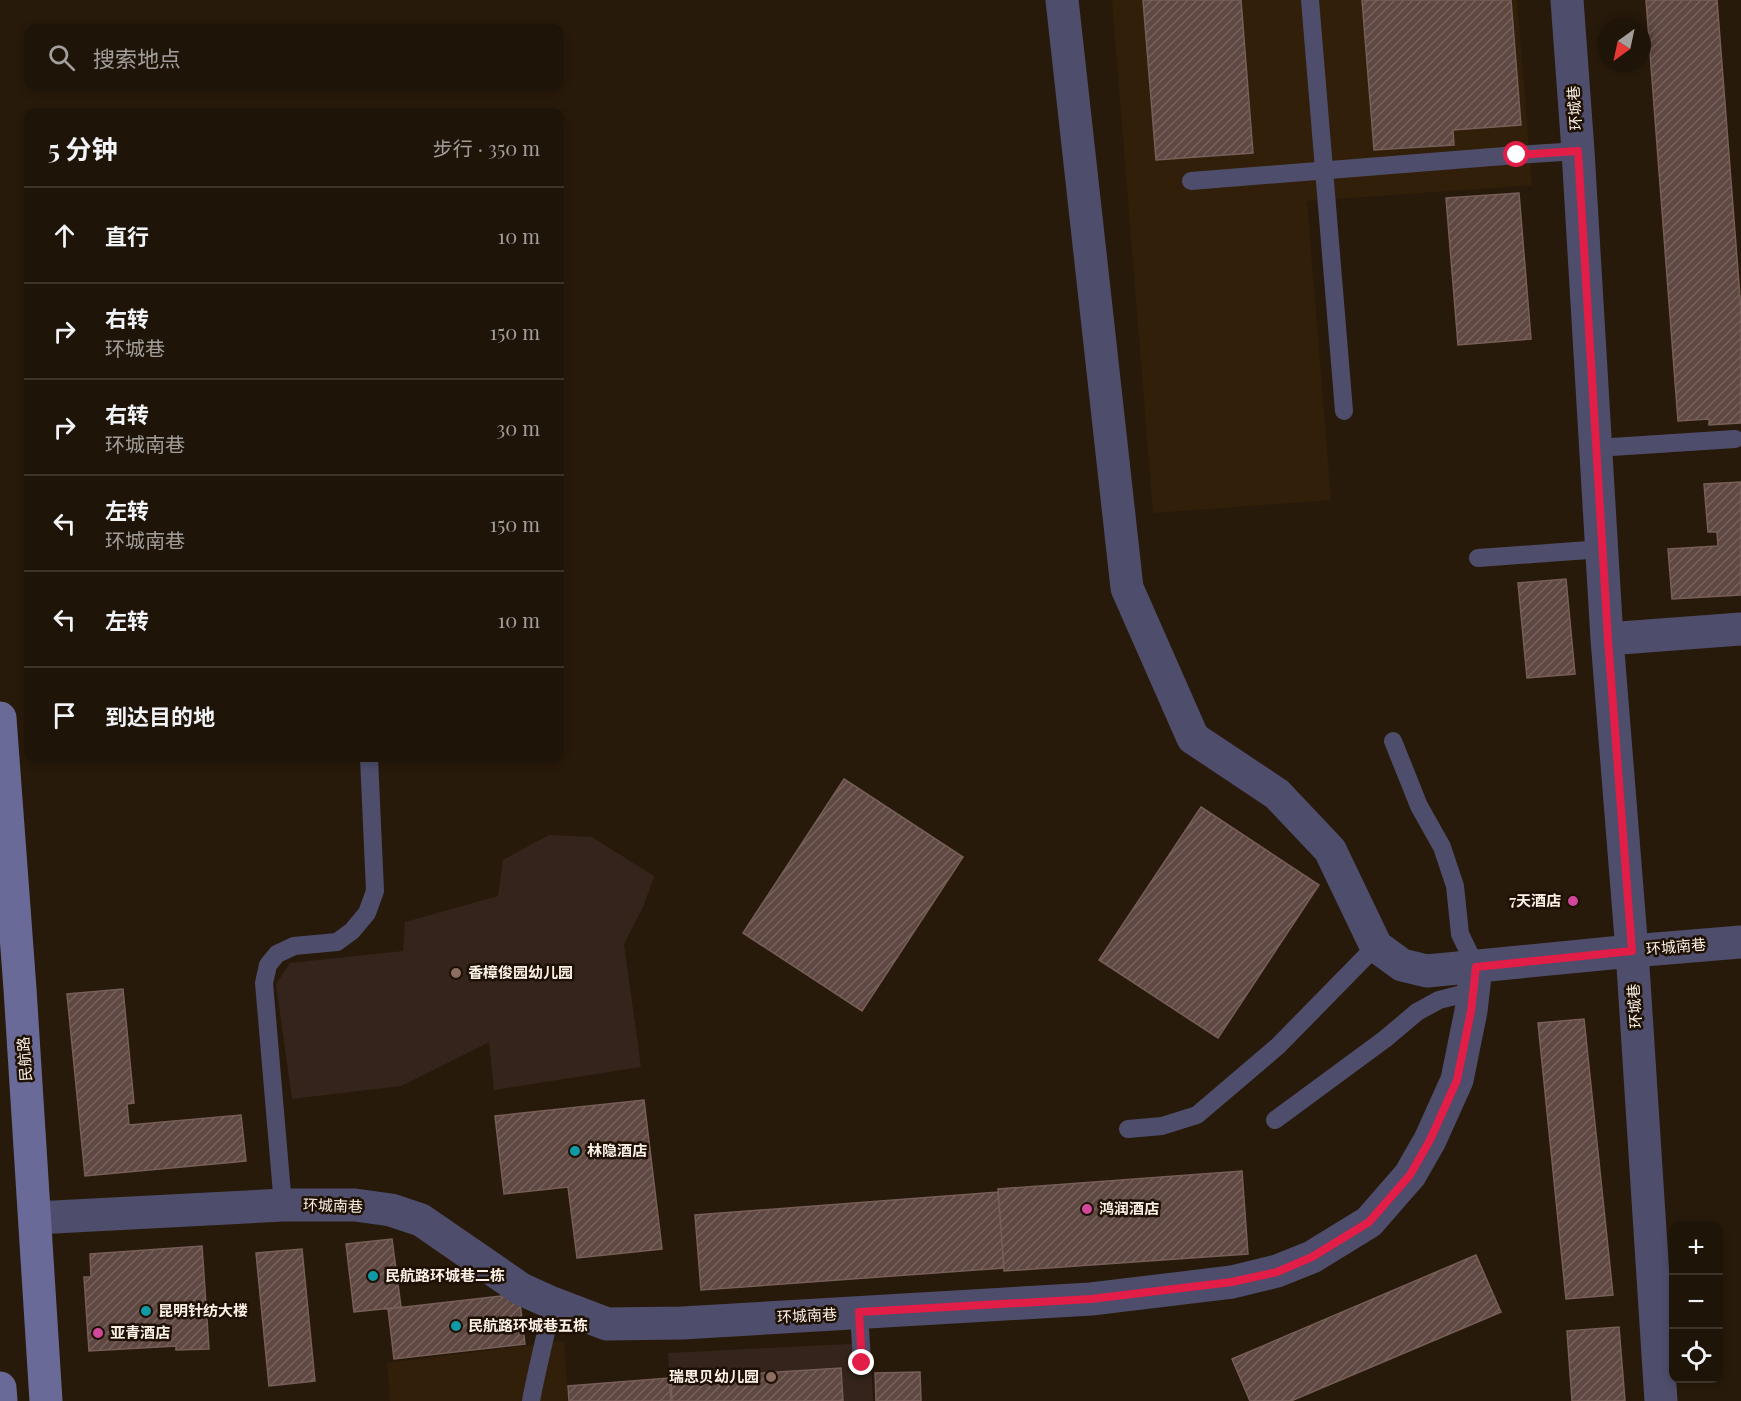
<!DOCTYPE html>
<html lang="zh">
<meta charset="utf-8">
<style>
:root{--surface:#1e1408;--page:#2b2116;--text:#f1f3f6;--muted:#a19e9c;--line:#3c3329}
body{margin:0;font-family:"Playfair Display","Noto Sans SC",serif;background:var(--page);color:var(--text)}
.controls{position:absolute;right:18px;bottom:18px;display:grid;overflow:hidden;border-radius:12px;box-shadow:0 3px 9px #0003}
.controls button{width:54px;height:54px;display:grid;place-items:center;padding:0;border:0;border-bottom:2px solid var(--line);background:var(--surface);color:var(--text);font:30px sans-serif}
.compass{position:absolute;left:1597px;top:18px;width:54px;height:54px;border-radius:50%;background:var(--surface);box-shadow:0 3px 9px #0003;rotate:213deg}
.stop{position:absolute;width:18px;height:18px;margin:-14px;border:4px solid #e11d48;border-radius:50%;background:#fff}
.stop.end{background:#e11d48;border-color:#fff;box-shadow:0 2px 6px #0008}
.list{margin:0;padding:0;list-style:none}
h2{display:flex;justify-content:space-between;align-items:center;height:78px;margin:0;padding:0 24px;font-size:26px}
h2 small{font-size:20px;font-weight:400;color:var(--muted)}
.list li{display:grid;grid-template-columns:39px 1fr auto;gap:18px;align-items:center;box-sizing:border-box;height:96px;padding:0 24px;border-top:2px solid var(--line)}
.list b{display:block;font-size:22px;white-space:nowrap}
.list p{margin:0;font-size:20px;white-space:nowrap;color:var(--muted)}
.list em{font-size:20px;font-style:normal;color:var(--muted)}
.icon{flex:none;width:33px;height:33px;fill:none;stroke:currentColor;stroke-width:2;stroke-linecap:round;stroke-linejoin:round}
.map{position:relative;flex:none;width:1741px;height:1401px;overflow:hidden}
.search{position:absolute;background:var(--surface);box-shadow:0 3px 9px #0003;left:24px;top:24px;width:540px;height:66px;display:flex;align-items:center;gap:15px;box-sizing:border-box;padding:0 21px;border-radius:12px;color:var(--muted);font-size:22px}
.panel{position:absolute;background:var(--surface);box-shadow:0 3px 9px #0003;left:24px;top:108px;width:540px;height:654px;border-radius:12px}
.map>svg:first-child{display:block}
.built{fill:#321f09}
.education{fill:#34241b}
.building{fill:url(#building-hatch);stroke:#775e58;stroke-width:1.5}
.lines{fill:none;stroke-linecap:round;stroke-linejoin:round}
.service{stroke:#4e4e6c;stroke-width:18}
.minor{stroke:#4e4e6c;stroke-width:33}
.secondary{stroke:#6a6a99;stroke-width:33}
.route{stroke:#e11d48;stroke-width:8}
.hotel-dot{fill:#d1479c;stroke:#1e1103;stroke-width:2}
.education-dot{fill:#8d6e63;stroke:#1e1103;stroke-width:2}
.culture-dot{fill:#0f9aa8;stroke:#1e1103;stroke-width:2}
.labels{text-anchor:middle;stroke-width:5;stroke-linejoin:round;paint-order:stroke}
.street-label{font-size:15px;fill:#fcf1e7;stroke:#1e1103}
.poi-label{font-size:15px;font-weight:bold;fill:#fcf1e7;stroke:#1e1103;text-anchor:start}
</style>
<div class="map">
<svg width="1741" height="1401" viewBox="0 0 1741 1401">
<defs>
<pattern id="building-hatch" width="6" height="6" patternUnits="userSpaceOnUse" patternTransform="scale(1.5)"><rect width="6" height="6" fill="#5f4742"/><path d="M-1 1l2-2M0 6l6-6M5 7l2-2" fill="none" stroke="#77625d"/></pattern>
</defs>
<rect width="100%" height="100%" fill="#281a0a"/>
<!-- built -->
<path class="built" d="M1112 0H1517L1532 185 1307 201 1331 500 1153 513Z
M564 1341 568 1401H390L387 1363Z"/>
<!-- education -->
<path class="education" d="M549 835 592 837 654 876 644 905 624 944 641 1067 494 1090 489 1042 401 1086 292 1099 276 984 290 963 403 951 405 922 498 896 503 860Z
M870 1343 873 1401H671L668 1353Z"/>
<!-- building -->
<path class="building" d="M1143 0H1241L1253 153 1156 160Z
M1362 0H1511L1521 125 1453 130 1454 145 1374 150Z
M1646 0H1717L1741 310V423L1709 425V419L1678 421Z
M1519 193 1531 339 1458 345 1446 198Z
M1741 482V595L1672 599 1668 549 1718 546 1717 532H1708L1704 484Z
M1566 579 1575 674 1527 678 1518 583Z
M844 779 963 857 862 1011 743 933Z
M1201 807 1319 885 1218 1038 1099 960Z
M123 989 134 1103 127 1104 129 1125 241 1115 246 1161 85 1176 67 994Z
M1584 1019 1613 1295 1566 1299 1538 1023Z
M644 1100 662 1249 577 1258 568 1187 504 1194 495 1116Z
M1242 1171 1248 1254 1004 1271 998 1189Z
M998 1192 1004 1268 701 1290 695 1215Z
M392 1239 401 1307 354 1312 346 1244Z
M202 1246 209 1349 176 1350V1346L89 1351 84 1277H91L90 1254Z
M302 1249 315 1381 269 1386 256 1253Z
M1476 1255 1501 1312 1291 1401H1250L1232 1359Z
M519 1294 525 1344 394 1359 388 1309Z
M1619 1327 1625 1401H1572L1567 1331Z
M841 1368 843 1401H672L671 1379Z
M920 1372 921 1401H876L875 1373Z
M669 1378 671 1401H569L568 1386Z"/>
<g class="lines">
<!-- service -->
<path class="service" d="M1310 0 1344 411
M1191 181 1517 155 1578 151
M1596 448 1735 439
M1478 558 1602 549
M1393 741 1419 806 1442 847 1455 886 1460 934 1476 967
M1275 1120 1385 1039 1417 1012 1439 1000 1474 991
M1128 1129 1162 1126 1197 1115 1278 1046 1376 946
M283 1205 264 983 268 965 277 954 294 946 337 942 352 931 367 913 375 891 369 758
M859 1312 862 1363
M531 1401C537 1368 546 1336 552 1303"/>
<!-- minor -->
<path class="minor" d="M1062 0 1127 588 1193 738 1277 794 1330 850 1376 946 1402 965 1427 971 1632 951 1741 942
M1567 0 1578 151 1607 639 1632 951 1661 1401
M1607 639 1741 629
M35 1218 283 1205H355L391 1210 421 1220 521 1289 552 1303 607 1324 682 1323 1091 1299 1232 1282 1277 1271 1312 1257 1369 1222 1410 1175 1430 1140 1457 1080 1471 1011 1476 967"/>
<!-- secondary -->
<path class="secondary" d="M0 718 20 989 46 1401
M0 1388 1 1401"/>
</g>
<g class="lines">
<!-- route -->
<path class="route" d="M862 1363 859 1312 1091 1299 1232 1282 1277 1272 1312 1257 1369 1222 1410 1175 1430 1140 1457 1080 1471 1011 1476 967 1632 951 1608 639 1578 151 1517 155"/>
</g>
<!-- markers -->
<g class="hotel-dot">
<circle cx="1573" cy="901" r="6"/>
<circle cx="1087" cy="1209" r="6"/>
<circle cx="98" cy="1333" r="6"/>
</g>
<g class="education-dot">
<circle cx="456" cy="973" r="6"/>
<circle cx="771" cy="1377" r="6"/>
</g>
<g class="culture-dot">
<circle cx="575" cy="1151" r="6"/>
<circle cx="373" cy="1276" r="6"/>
<circle cx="146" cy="1311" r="6"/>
<circle cx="456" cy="1326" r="6"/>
</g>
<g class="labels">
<!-- street labels -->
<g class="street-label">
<text transform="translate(1575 108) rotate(-94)" y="5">环城巷</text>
<text transform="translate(1676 947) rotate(-5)" y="5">环城南巷</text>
<text transform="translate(1635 1006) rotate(-94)" y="5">环城巷</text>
<text transform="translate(25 1059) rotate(-94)" y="5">民航路</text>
<text transform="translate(333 1206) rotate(2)" y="5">环城南巷</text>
<text transform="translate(807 1316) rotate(-3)" y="5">环城南巷</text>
</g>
<!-- poi labels -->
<g class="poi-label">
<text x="1561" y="906" text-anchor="end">7天酒店</text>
<text x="468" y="978">香樟俊园幼儿园</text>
<text x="587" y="1156">林隐酒店</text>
<text x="1099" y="1214">鸿润酒店</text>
<text x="385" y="1281">民航路环城巷二栋</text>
<text x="158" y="1316">昆明针纺大楼</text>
<text x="468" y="1331">民航路环城巷五栋</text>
<text x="110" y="1338">亚青酒店</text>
<text x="759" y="1382" text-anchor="end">瑞思贝幼儿园</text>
</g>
</g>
</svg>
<div class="controls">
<button>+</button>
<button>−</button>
<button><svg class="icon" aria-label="locate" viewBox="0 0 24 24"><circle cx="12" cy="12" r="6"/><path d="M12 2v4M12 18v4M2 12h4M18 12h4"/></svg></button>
</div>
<svg class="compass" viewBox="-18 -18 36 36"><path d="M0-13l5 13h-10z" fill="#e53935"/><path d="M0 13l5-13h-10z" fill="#a19e9c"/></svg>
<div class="stop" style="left:1517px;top:155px"></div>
<div class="stop end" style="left:862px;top:1363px"></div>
<div class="search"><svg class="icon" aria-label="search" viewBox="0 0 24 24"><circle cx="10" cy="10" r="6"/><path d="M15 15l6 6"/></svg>搜索地点</div>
<section class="panel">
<h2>5 分钟<small>步行 · 350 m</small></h2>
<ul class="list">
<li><svg class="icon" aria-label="ahead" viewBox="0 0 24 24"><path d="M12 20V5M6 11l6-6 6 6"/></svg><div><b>直行</b></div><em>10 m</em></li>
<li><svg class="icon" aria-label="right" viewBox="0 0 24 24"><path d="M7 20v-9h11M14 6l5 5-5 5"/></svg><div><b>右转</b><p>环城巷</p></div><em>150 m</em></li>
<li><svg class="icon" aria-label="right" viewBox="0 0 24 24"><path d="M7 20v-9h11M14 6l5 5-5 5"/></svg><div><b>右转</b><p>环城南巷</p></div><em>30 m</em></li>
<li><svg class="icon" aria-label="left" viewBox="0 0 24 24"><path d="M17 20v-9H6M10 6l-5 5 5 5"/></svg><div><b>左转</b><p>环城南巷</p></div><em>150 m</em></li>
<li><svg class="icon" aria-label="left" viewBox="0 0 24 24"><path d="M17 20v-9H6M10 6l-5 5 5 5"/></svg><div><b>左转</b></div><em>10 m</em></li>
<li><svg class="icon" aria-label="arrive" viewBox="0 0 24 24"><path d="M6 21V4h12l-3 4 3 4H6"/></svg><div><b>到达目的地</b></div></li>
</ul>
</section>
</div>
